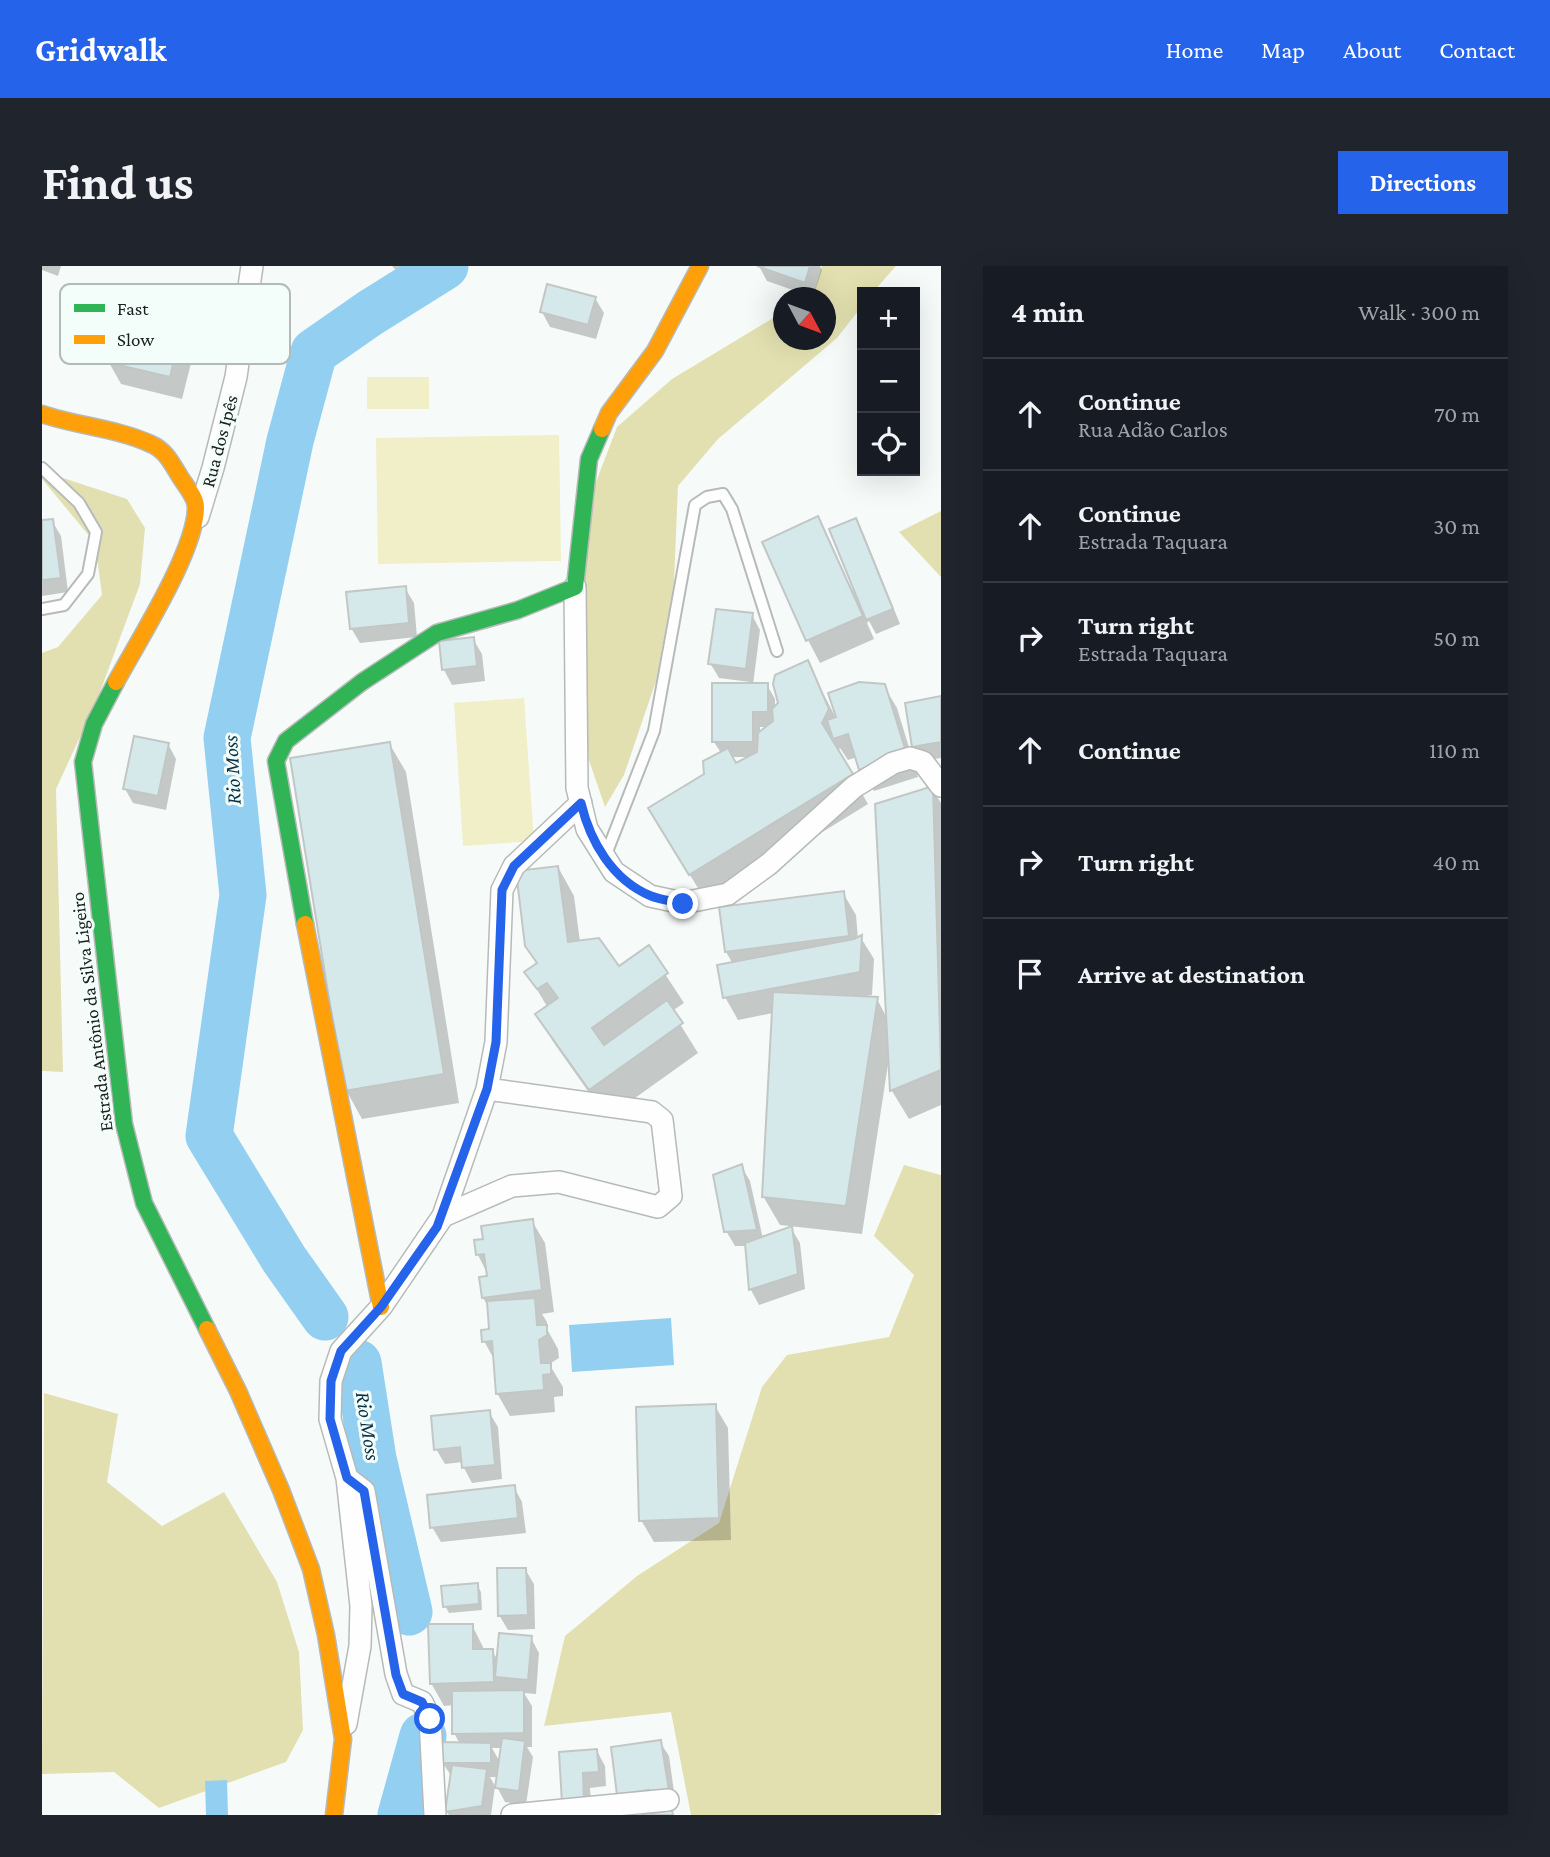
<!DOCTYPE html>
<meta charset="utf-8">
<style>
:root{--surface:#171b24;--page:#20242c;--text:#f1f3f6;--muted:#9ea1a6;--line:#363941;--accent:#2563eb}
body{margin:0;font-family:"Crimson Pro",serif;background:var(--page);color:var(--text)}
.controls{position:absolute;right:21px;top:21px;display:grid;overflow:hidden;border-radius:0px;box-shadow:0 7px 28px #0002}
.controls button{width:63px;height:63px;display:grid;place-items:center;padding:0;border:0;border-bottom:2px solid var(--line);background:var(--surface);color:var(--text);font:35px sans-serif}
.compass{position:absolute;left:731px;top:21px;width:63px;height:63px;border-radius:50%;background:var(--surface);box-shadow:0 7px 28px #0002;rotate:131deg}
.stop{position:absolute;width:21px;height:21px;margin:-16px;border:5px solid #2563eb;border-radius:50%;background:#fff}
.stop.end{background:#2563eb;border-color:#fff;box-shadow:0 2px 7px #0008}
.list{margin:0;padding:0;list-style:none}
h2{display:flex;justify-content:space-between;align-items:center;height:91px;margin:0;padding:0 28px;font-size:30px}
h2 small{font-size:23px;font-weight:400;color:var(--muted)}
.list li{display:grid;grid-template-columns:46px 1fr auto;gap:21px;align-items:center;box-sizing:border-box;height:112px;padding:0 28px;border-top:2px solid var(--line)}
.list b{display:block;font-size:26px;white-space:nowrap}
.list p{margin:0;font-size:23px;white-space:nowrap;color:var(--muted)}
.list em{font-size:23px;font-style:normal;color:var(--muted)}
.icon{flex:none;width:38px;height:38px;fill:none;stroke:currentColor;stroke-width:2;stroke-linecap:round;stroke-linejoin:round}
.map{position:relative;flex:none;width:899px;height:1549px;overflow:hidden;border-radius:0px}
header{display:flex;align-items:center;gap:42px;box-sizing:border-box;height:98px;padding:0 35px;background:var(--accent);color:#fff}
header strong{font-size:33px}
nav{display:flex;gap:38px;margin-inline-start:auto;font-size:24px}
.intro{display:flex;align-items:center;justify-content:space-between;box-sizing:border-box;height:168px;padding:0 42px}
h1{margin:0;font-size:49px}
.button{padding:18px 32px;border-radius:0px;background:var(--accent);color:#fff;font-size:24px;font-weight:700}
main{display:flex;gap:42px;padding:0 42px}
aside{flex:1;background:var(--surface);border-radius:0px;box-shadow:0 7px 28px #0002}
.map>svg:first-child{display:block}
.green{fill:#f0efc7}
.forest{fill:#e2e0b0}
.water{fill:#93cff1}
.shadow{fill:#0003;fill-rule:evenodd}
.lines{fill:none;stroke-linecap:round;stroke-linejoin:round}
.river{stroke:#93cff1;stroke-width:47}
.building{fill:#d6e9ea;stroke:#c2c7c6;stroke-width:2}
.lane-casing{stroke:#b6bab8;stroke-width:14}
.street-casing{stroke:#b6bab8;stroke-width:24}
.fast-casing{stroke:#b6bab8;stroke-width:19}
.slow-casing{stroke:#b6bab8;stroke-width:19}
.lane{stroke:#fefefe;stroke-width:10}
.street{stroke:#fefefe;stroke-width:21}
.fast{stroke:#30b455;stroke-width:16}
.slow{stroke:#ff9f0a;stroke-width:16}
.route{stroke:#2563eb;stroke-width:9}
.labels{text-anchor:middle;stroke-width:6;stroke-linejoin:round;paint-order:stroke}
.street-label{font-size:19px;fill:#1b1f1d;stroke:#f3fefa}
.water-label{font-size:21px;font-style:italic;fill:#082f43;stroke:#f3fefa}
.key{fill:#f3fefa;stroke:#b2bbb8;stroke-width:2}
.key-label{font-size:19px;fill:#1b1f1d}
</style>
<header>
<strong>Gridwalk</strong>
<nav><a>Home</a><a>Map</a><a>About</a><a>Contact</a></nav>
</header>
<div class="intro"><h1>Find us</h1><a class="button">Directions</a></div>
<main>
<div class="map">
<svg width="899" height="1549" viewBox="0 0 899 1549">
<rect width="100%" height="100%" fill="#f6fbf9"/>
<!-- green -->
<path class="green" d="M325 111H387V143H325Z
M517 169 519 295 336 298 334 172Z
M482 432 492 575 421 580 412 437Z"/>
<!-- forest -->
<path class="forest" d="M780 0H854L831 26H820V40L795 72 676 173 636 220 632 316 614 415 582 509 563 541 525 430 530 279 575 161 630 113 741 46V74H783V32L766 31 772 27Z
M0 205 85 233 103 262 98 318 55 434 14 523 21 806 0 805V387L16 381 60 329 53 277 0 213Z
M899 245V311L857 266Z
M862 899 899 909V1547L892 1549H649L629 1446 502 1460 523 1370 595 1310 677 1257 720 1121 745 1089 847 1071 872 1009 832 970Z
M2 1127 76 1148 65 1216 120 1260 182 1226 235 1316 257 1386 261 1464 244 1496 117 1542 72 1506 0 1508Z"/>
<!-- water -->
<path class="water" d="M629 1052 632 1099 530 1106 527 1059Z
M185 1514 186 1549H164L163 1515Z"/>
<!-- shadow -->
<path class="shadow" d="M0 0H19L16 10 0 4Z
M350 0H405L380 22 372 12 366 17Z
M717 0H778L780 4 771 31 725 15Z
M70 32 78 47 141 55 154 77 140 133 79 118 65 93 64 96 45 91 36 76Z
M553 32 562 47 554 73 508 61 500 46Z
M775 252 788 275 814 333 817 332 814 254 822 269 858 358 834 368 827 355 825 357 832 373 778 397 766 374 722 277Z
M10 255 19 270 26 326 0 330V256Z
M363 322 372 337 375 371 318 377 309 362Z
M710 349 718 364 711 419H725L733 433V443L765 397 793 450 842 420 855 442 876 511 832 525 819 503 815 491 806 494 798 482 796 486 826 538 665 637 625 571 679 487 672 476 708 419V416L677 412 668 397ZM718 461H727L718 467ZM690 491H710L694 499Z
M431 373 440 388 443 415 410 419 402 404 399 377Z
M899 432V492L880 495 872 481Z
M347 477 364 506 417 837 320 853 304 824Z
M126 478 134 493 124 544 91 537 83 523Z
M890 522 899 537V839L867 853 850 825 847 792 820 968 738 959 721 930 731 747 696 754 683 731 691 698 684 686 801 627 814 649 816 673 819 672 832 693 830 729 818 731 835 733 846 754Z
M516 601 532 630 538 676 577 703 606 682 642 737 630 745 656 787 565 852 512 777 495 749 506 742 485 707 496 699 485 679Z
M699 900 708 915 721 973 749 962 758 977 763 1023 717 1039 709 1024 705 980H693L684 965Z
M490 955 503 977 512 1046 500 1048 505 1056V1063L516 1083 517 1092 509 1097V1101L521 1121V1130L512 1131 513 1146 468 1150 455 1127 453 1095 442 1075 449 1064 447 1042 441 1032 439 1013 447 1011 436 989Z
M673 1140 686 1162 689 1274 612 1276 599 1254Z
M447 1146 456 1161 460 1213 430 1217 422 1202 421 1196 403 1198 394 1183Z
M472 1221 480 1236 484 1267 399 1276 390 1261Z
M483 1303 492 1318 493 1363 466 1364 457 1349Z
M435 1319 439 1326 440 1344 407 1347 403 1340Z
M430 1359 443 1385H450L456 1394 489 1372 497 1387 494 1428 482 1427 490 1440V1481H485L491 1491 484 1539 463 1536 455 1521 456 1511H448L453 1520 449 1549H407L405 1546 410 1511 400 1496 418 1478 412 1467V1439L402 1440 389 1417ZM450 1482H460L458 1496Z
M618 1476 627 1490 634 1540 586 1543 571 1483Z
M555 1485 563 1500 564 1520 548 1522 550 1549 522 1537Z"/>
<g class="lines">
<!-- river -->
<path class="river" d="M283 1051 242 993 167 870 201 629 185 472 248 175 272 86 328 47 403 0
M316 1097 331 1193 367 1346
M359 1549 381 1470"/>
</g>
<!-- building -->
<path class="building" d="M715 0H768L763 17Z
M505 18 554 31 546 59 498 46Z
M78 38 142 53 128 111 64 96Z
M776 250 821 350 764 375 720 276Z
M814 252 851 343 824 354 787 263Z
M11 253 19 312 0 314V254Z
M364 320 367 357 308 363 304 326Z
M674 343 711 347 704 403 666 398Z
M432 371 435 400 400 404 397 375Z
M766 394 787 443 780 457 811 508 647 609 606 542 662 508 661 495 686 482 694 497 715 486 716 467 731 455 730 443 736 437 731 418 733 409Z
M817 416 843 418 865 489 817 504 806 468 791 473 785 454 794 451 786 427Z
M670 417H726V446H711V476H670Z
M899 430V476L870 481 863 437Z
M92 470 127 477 116 530 81 523Z
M348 476 402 808 302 825 248 492Z
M891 520 899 804 848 825 833 538Z
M516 600 526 676 557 672 577 700 607 679 626 707 550 762 562 779 625 734 641 757 547 824 493 748 516 732 505 717 495 723 482 706 495 697 483 680 474 605Z
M802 625 807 670 683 686 677 641Z
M820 669 818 706 681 732 675 699 812 673Z
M731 726 836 731 804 940 720 931Z
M700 898 715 964 682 966 671 909Z
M491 953 500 1024 440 1032 437 1011 445 1010 442 988 434 989 432 974 441 973 439 960Z
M750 960 756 1008 707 1024 703 977Z
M493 1032 495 1059H505V1069L497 1074 499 1097H509V1108L501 1109 502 1124 454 1128 450 1075 440 1076 439 1064 447 1063 445 1035Z
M674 1138 677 1252 597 1255 594 1141Z
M448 1144 453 1199 420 1202 418 1181 392 1184 389 1150Z
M473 1219 476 1252 388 1262 385 1229Z
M455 1302H484L486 1349 456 1350Z
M436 1317 437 1338 401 1341 399 1320Z
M386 1358H431V1383H451L452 1416 388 1418Z
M457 1367 490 1370 486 1414 453 1411Z
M482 1424V1467L410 1468V1425Z
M460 1472 483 1475 477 1525 453 1522Z
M619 1474 627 1525 608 1528 607 1524 575 1529 569 1481Z
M398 1476 449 1477V1497H398Z
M555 1483 557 1506 541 1507 542 1536 520 1537 517 1486Z
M410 1499 445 1503 440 1540 403 1546Z
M630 1544 631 1549H599Z"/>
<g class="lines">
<!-- lane casing -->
<g class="lane-casing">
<path id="lane" d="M0 202 37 237 54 266 46 308 22 339 0 343
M563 591 612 465 653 239 665 231 681 228 690 243 735 385"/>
</g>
<!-- street casing -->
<g class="street-casing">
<path id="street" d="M156 251 171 202 194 111 210 0
M533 321 535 522 545 563 572 606 608 630 641 637 686 628 727 598 812 521 851 497 868 492 881 496 899 520
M401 950 445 823 454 776 460 624 472 600 539 537
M305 1212 322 1225 354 1408 361 1428 380 1436 388 1453 393 1549
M304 1458 318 1380 319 1340 305 1212 288 1153 289 1115 299 1085 339 1041 401 950 470 920 517 916 616 941 629 930 620 854 610 846 445 823
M470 1549 626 1534"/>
</g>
<!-- fast casing -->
<g class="fast-casing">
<path id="fast" d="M74 416 52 458 41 496 82 858 102 937 165 1063
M263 658 234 495 244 475 320 416 395 367 476 344 533 321 547 193 560 163"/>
</g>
<!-- slow casing -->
<g class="slow-casing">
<path id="slow" d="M0 148C35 160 74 162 109 178 123 184 129 196 137 209 142 218 154 231 154 241 154 285 96 375 74 416
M560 163 567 147 613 85 658 0
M263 658 339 1041
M165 1063 196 1125 239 1224 269 1303 284 1369 301 1473 292 1549"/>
</g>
<!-- lane -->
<use href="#lane" class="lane"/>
<!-- street -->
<use href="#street" class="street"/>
<!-- fast -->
<use href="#fast" class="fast"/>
<!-- slow -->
<use href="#slow" class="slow"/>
</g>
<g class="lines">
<!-- route -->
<path class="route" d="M388 1453 380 1436 361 1428 354 1409 322 1225 305 1212 288 1153 289 1115 299 1085 339 1041 395 961 445 823 454 776 460 624 472 600 539 537C548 575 570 614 609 630 619 634 631 635 641 638"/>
</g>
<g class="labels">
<!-- street labels -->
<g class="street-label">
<text transform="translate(177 175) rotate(-75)" y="7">Rua dos Ipês</text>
<text transform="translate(49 746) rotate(-97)" y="7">Estrada Antônio da Silva Ligeiro</text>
</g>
<!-- water labels -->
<g class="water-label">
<text transform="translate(190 504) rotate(-93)" y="7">Rio Moss</text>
<text transform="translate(326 1160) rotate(81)" y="7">Rio Moss</text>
</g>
</g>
<!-- legend -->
<rect x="18" y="18" width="230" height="80" rx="10" class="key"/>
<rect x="32" y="38" width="31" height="8" fill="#30b455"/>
<rect x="32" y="69" width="31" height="9" fill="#ff9f0a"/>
<g class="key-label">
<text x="75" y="49">Fast</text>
<text x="75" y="80">Slow</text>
</g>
</svg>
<div class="controls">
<button>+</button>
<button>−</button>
<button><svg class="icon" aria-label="locate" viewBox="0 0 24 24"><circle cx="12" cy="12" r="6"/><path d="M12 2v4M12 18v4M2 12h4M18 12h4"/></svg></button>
</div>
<svg class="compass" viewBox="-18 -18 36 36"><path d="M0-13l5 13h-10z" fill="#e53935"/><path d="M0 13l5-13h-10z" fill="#9ea1a6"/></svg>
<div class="stop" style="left:388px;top:1453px"></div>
<div class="stop end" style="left:641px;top:638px"></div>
</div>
<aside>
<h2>4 min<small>Walk · 300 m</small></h2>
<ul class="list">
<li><svg class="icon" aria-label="ahead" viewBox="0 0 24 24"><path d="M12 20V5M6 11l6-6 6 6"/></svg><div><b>Continue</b><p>Rua Adão Carlos</p></div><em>70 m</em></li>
<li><svg class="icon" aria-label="ahead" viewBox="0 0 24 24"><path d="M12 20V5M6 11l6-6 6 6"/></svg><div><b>Continue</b><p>Estrada Taquara</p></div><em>30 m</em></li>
<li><svg class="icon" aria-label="right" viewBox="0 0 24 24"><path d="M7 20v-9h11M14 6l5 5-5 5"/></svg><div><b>Turn right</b><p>Estrada Taquara</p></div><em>50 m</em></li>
<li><svg class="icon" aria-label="ahead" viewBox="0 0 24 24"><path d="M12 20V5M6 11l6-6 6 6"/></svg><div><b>Continue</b></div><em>110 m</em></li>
<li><svg class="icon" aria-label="right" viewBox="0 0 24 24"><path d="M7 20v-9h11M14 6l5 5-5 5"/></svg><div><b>Turn right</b></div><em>40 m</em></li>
<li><svg class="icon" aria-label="arrive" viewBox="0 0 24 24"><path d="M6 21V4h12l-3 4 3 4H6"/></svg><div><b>Arrive at destination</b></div></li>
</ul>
</aside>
</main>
